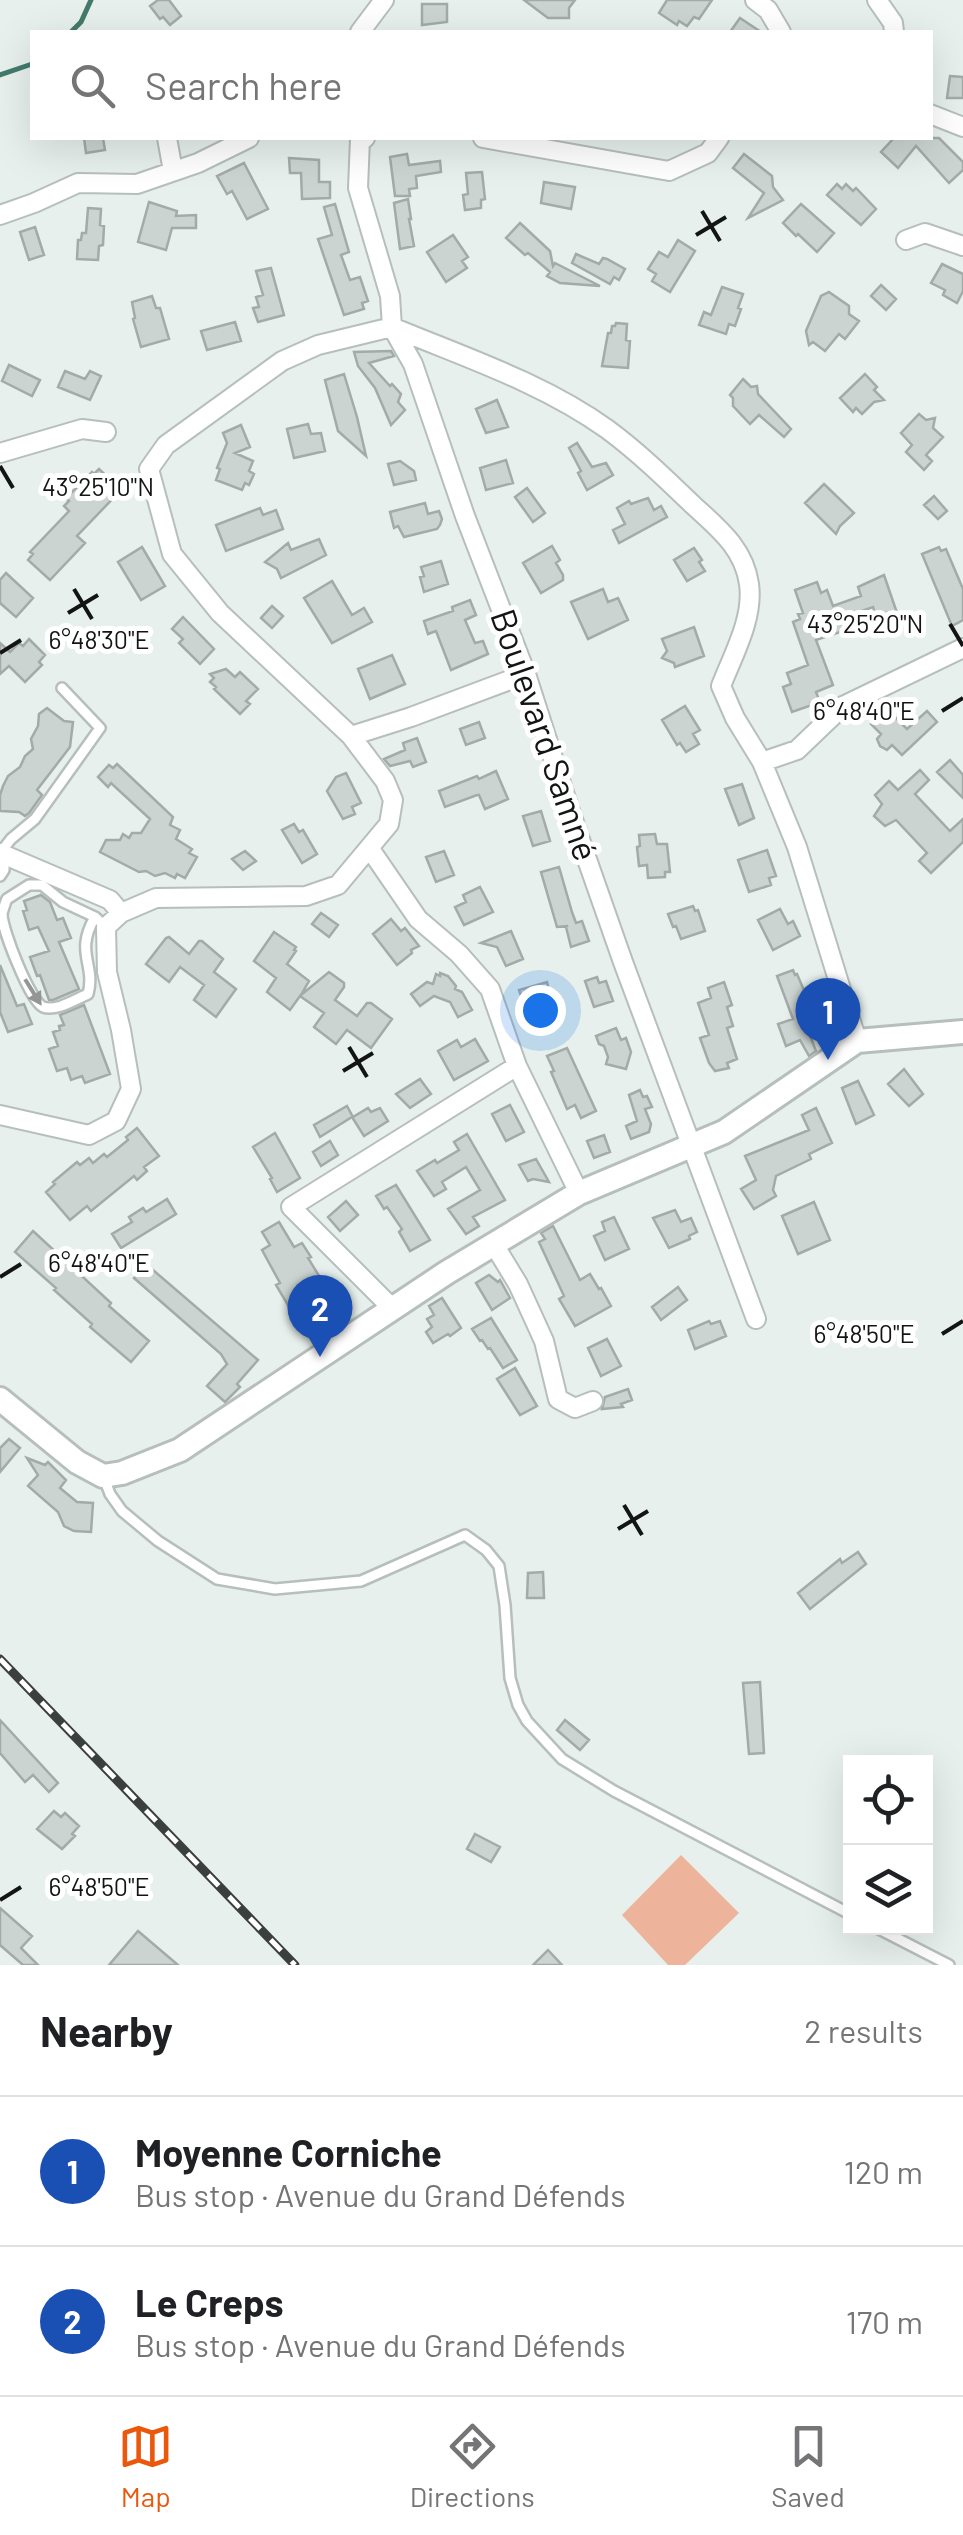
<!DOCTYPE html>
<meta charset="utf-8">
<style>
:root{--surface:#fff;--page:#f2f2f2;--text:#202124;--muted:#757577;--line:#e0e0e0;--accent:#ea580c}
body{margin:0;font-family:Barlow,sans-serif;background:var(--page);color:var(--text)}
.controls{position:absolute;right:30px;bottom:30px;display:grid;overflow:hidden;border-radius:0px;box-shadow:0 10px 40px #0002}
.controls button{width:90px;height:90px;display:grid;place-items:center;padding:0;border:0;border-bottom:2px solid var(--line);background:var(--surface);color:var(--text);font:50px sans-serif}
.you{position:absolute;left:540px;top:1010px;width:35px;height:35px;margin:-25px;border:8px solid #fff;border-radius:50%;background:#1a73e8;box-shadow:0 0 0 15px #1a73e833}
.badge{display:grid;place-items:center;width:65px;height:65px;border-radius:50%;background:var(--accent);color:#fff;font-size:32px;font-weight:700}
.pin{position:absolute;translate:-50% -82px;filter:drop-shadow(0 2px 5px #0008)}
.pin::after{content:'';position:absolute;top:52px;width:35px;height:30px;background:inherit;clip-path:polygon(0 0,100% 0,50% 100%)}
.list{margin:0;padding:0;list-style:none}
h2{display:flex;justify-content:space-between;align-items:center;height:130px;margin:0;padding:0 40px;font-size:42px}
h2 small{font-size:32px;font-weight:400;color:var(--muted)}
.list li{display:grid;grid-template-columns:65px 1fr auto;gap:30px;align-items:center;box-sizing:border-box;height:150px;padding:0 40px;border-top:2px solid var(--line)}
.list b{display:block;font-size:38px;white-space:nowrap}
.list p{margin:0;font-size:32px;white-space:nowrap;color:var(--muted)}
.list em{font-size:32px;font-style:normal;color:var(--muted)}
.icon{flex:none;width:55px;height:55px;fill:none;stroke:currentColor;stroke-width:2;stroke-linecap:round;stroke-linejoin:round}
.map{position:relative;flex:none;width:963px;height:1965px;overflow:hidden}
.search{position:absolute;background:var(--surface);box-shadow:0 10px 40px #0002;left:30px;right:30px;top:30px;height:110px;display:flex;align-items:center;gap:25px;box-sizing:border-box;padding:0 35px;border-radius:0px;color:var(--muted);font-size:38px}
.sheet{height:430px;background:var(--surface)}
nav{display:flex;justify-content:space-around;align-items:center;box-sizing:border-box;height:140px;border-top:2px solid var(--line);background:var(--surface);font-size:28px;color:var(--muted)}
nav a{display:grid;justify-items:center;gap:5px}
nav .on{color:var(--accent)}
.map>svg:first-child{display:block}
.green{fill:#eeb49b}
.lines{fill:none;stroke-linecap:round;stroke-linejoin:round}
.stream{stroke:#437a6b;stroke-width:5}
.building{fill:#cbd4d1;stroke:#a3aba8;stroke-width:2.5}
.service-casing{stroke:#b7bfbc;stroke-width:14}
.minor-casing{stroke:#b7bfbc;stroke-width:22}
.tertiary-casing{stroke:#b7bfbc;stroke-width:28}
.service{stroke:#fff;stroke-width:9}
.minor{stroke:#fff;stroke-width:18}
.tertiary{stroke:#fff;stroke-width:22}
.rail-casing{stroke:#3b3f3e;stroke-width:9}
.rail{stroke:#fff;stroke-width:5;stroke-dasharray:15;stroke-linecap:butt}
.oneway{fill:#949695}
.ticks{fill:none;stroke:#121514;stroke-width:4}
.labels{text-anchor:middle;stroke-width:10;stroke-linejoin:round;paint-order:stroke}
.street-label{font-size:35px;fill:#121514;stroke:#fff}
.ticks-label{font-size:25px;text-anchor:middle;fill:#121514;stroke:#fff;stroke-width:10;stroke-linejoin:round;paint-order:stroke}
</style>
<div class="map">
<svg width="963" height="1965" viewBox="0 0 963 1965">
<rect width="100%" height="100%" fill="#e7f0ed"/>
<!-- green -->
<path class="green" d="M681 1855 739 1913 685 1965H668L622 1915Z"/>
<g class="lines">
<!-- stream -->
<path class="stream" d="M71 32 81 22 91 0
M0 75 32 64"/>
</g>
<!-- building -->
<path class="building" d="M158 0H169L181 16 170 25 163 17 160 19 150 6Z
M524 0H575L569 8V18H548Z
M667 0H712L699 19 694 17 687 26 679 21 677 25 659 13Z
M422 4H447V22L422 25Z
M740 18 761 32H730Z
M950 76 963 77V98H947Z
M84 138H103L105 150 86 153Z
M894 138H939L963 162V170L949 183 916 146 898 168 881 152Z
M407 154 409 165 440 161 441 172 416 176 417 188 409 189 410 196H395L390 157Z
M744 154 772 176 773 187 783 200 748 218 764 193 733 168Z
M289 158 319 160V182H330V198L302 199 301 173H290Z
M244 163 268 209 247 219 232 191 227 194 217 176Z
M482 172 485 199 481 200V208L465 210 463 195 468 194 466 173Z
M544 182 575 187 571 209 541 203Z
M837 184 842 189 846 184 853 191 856 188 876 209 861 225 827 195Z
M408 199 411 219H409L414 246 400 249 394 203Z
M149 202 177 211 176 216 196 215V228H172L166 250 138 242Z
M335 204 349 252 341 255 350 280 360 277 368 301 362 303 364 309 344 315 318 239 332 235 324 207Z
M801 204 834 233 817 252 798 234 796 236 783 223Z
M88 208 101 209 100 225 104 226 103 245 99 246 98 260 77 259 78 240H81L82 233H86Z
M520 223 550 251 553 266 555 263 600 286 560 283 547 276 550 272 528 253 525 255 506 238Z
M35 227 44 255 29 260 20 232Z
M453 235 468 257 462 261 467 268 446 282 427 252Z
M678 240 695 251 670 292 652 281 656 274 648 269 659 252 668 257Z
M576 254 599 264 603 258 607 259 625 269 619 280 614 277 610 284 572 263Z
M942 264 963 274V291L957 303 943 295 945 290 931 283Z
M271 268 284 315 258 322 253 308 259 307 256 297 263 295 256 271Z
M881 285 896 299 886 310 871 296Z
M722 287 743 294 738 308 741 309 735 326 729 324 726 334 699 325 704 312 711 315Z
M829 292 849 306V314L859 321 845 339 839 334 825 351 813 342 809 345 806 331 821 296Z
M152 296 156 308H160L169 339 141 347 133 319 135 318 132 302Z
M235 322 241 341 207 350 201 331Z
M616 323 627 324 626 340 630 341 628 368 602 366 608 333H611L612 326H615Z
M391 351 394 356 369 363 390 386 392 384 401 394 398 402 405 410 391 425 375 388 358 366 354 352Z
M9 365 40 380 32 396 2 381Z
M65 371 85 379 90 371 101 376 90 400 58 387Z
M344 374 357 417 366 456 338 431 325 380Z
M865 374 877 387 874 390 884 400 874 402 862 414 856 408 853 412 840 398Z
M743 379 751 387 757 386 758 394 791 429 784 437 759 415 750 424 733 406V398L730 395Z
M497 400 508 427 486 433 476 409Z
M919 414 926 420 935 418 933 428 943 437 926 455 932 461 924 470 906 452 912 445 901 433Z
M308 424 311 434 321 433 325 451 294 458 287 429Z
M241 425 250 447 235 453 253 461 249 471 254 474 249 485 245 483 242 490 216 480 220 469 217 468 227 443 223 433Z
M577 443 592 467 606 463 613 475 587 490 578 473 581 471 569 448Z
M506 460 513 483 486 490 480 468Z
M400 461 414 471 416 480 394 485 388 464Z
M99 469 121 490 77 536 85 543 50 580 28 560 33 554 30 552 69 511 64 506 69 501 66 498 92 472 94 474Z
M824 484 854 513 840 526 836 534 805 503Z
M527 488 545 513 533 522 515 497Z
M934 496 947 511 938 519 924 505Z
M648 498 654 510 661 506 667 517 619 543 613 530 625 524 617 508 629 501 631 504Z
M425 503 428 514 439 511 442 519 440 525 437 529 404 537 398 526 394 528 390 512Z
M260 508 263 515 276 510 283 529 226 551 216 525Z
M319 539 326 555 281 578 277 569 265 562 288 543 291 550Z
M552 546 560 560 556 563 563 575V580L541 593 523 563Z
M142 547 165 586 141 600 118 562Z
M939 547 941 551 946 549 963 589V620L952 626 922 554Z
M694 548 702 560 699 562 705 571 687 581 674 560Z
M441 561 448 584 424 592 420 577 424 576 421 567Z
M6 573 33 598 16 617 0 603V580Z
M884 575 896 610 876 616 873 607 847 616 852 628 816 640 833 685 816 692 819 700 811 703 812 705 792 712 783 687 791 684 787 673 808 665 793 622 800 619 798 614 803 613 795 590 817 582 821 593 827 590 833 606 861 596 858 587Z
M332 581 352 615 364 608 372 622 332 643 304 598Z
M603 589 608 602 618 598 628 620 588 639 571 602Z
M470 600 476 615 465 620 475 643 483 641 488 654 451 670 436 631 428 634 424 621 453 611 452 607Z
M272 606 283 616 272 628 261 618Z
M183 617 214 649 200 664 179 643 183 639 172 629Z
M694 627 704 656 675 667 674 663 662 658 667 651 662 639Z
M29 639 45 655 39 662 42 665 25 682 9 666 0 674V643L10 652 19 643 23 646Z
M392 655 405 684 370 699 358 669Z
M226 669 235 677 240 672 258 689 246 701 250 704 240 714 214 689 216 687 210 682 214 678 210 674Z
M685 706 700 730 693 734 699 744 686 752 680 743 677 745 662 720Z
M47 708 64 721 73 722 70 747 37 790 42 795 29 813 25 816 19 812 0 811V795L3 786 8 776 20 767 25 756 33 749 31 739 38 726 39 714Z
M886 708 907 729 927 711 937 722 902 755 892 745 887 750 880 746 877 739 881 734 871 724Z
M479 722 485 738 466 745 460 729Z
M417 738 426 762 413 767 410 761 390 766 384 759 405 750 403 743Z
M950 760 963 775V798L937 772Z
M117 764 173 817 170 825 180 830 176 839 192 849 189 853 197 857 185 878 177 874 175 878 165 873 155 876 146 871 139 872 100 852 106 840H120L123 834 129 838 132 833H141L150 819 111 783 108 787 98 777 109 765 113 768Z
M920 770 929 780 915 794 950 831 963 819V842L931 873 919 861 927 853 896 820 885 826 874 816 882 804 875 795 889 781 898 790Z
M496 771 508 799 485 809 479 795H477L445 807 439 791 477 776 479 779Z
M346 773 361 803 352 807 355 814 343 819 327 791 336 777Z
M742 784 754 818 739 825 725 789Z
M541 811 550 841 533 846 523 816Z
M294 824 299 832 303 830 317 854 302 863 282 830Z
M655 834 657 844H667L670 872H665V877L648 878 647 865 639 866 637 847 640 846 639 835Z
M767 850 776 876 769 878 771 885 749 892 738 860Z
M245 851 256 861 243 870 232 859Z
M444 851 454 875 436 882 426 857Z
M559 867 572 912 576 923 582 921 589 941 571 947 566 927 568 926 557 927 541 872Z
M480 887 493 912 464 925 455 907 466 902 463 895Z
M41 895 50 902 57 920 63 918 71 938 59 942 79 989 53 1000H49L40 975 37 976 30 957 49 951 38 927 29 930 23 911 27 910 24 901Z
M693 906 695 911 698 910 705 931 681 939 676 926 673 927 668 914Z
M780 909 788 924 793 921 800 936 773 950 758 920Z
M321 913 338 925 329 937 312 924Z
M391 919 401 931 405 928 419 946 411 950 412 953 397 965 373 934Z
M511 931 523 959 506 966 497 947 481 943Z
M274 932 296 947 294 950 296 951 287 964 309 981 301 995 329 972 344 983V987L335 1000 357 1016 367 1003H371L392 1019 371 1048 347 1030 336 1044 314 1027 324 1013 300 996 290 1010 267 992 276 978 254 961Z
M169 937 189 954 199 941H202L223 959 214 972 236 989 216 1017 194 1000 204 985 180 967 169 982 146 964 166 938Z
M0 965 17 1006 24 1004 32 1024 8 1032 0 1012Z
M793 970 795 975 797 974 818 1023 807 1028 816 1051 809 1056 800 1040 786 1046 778 1024 793 1019 777 976Z
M440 973 448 976 456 986 455 989 462 992 472 1010 458 1017 450 1002 434 996 420 1006 411 994 427 982 433 984 436 974 440 976Z
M597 977 599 983 606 981 613 1001 594 1007 585 981Z
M547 982 556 1017 531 1024 519 990Z
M724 982 732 1005 727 1007 733 1026 727 1028 737 1059 727 1063 729 1068 715 1071 709 1063 700 1038 709 1035 698 1003 711 998 708 988Z
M84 1005 110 1074 85 1083 82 1076 71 1080 67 1068 57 1071 49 1049 58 1046 53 1032 60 1030 59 1026 64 1025 60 1015Z
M616 1028 621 1040 626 1038 631 1052 626 1069 606 1064 608 1057 604 1046 599 1044 596 1036Z
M475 1039 488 1061 454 1080 438 1051 457 1040 461 1047Z
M567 1048 596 1111 581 1118 575 1105 567 1109 551 1072 554 1071 547 1056Z
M904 1069 923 1094 909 1106 888 1084Z
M420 1079 431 1094 410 1108 396 1094Z
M858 1081 874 1115 856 1124 842 1088Z
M640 1090 643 1097 647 1096 652 1107 645 1109 651 1124 649 1132 631 1139 626 1126 637 1121 629 1095Z
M510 1105 524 1132 506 1141 492 1114Z
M347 1106 353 1117 368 1108 371 1112 380 1108 388 1121 364 1136 352 1117 320 1137 314 1125Z
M816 1108 832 1143 809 1154 811 1159 776 1176 773 1190 776 1196 754 1209 741 1189 756 1180 745 1156 809 1130 802 1115Z
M137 1128 159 1156 144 1167 147 1171 137 1180 134 1176 91 1211 87 1206 70 1220 46 1192 55 1184 53 1182 77 1162 80 1165 89 1158 93 1163 104 1154 107 1157 128 1140 126 1137Z
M275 1133 300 1178 277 1192 270 1179 272 1178 253 1147Z
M467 1134 505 1200 473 1217 479 1226 466 1234 448 1209 480 1190 466 1167 442 1182 446 1189 434 1196 417 1171 435 1160 437 1163 459 1150 454 1142Z
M604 1135 610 1152 594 1158 587 1141Z
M330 1141 338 1155 321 1166 313 1152Z
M536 1159 549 1182 533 1179 528 1181 519 1165Z
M396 1185 430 1240 410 1251 399 1232 402 1229 387 1207 384 1209 376 1196Z
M167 1199 176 1214 121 1248 112 1234 132 1222 129 1217 143 1208 146 1212Z
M346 1201 358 1215 340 1231 328 1217Z
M814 1202 830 1240 798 1254 782 1216Z
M675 1210 681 1222 691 1218 697 1232 689 1236 690 1239 669 1248 653 1218Z
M614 1217 629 1249 605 1260 594 1236 605 1231 602 1222Z
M279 1222 294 1247 302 1243 311 1257 308 1258 329 1292 306 1306 308 1310 295 1317 276 1285 280 1283 262 1250 270 1245 262 1232Z
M553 1226 580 1280 590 1274 599 1289 601 1288 611 1306 575 1326 559 1299 564 1296 539 1242 545 1239 541 1233Z
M33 1231 111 1303 109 1306 149 1341 131 1362 90 1327 92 1324 54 1290 56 1288 15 1252Z
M146 1264 258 1360 237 1384 240 1387 225 1402 207 1386 227 1364 221 1354 134 1278Z
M489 1275 498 1282 500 1280 510 1298 492 1310 476 1283Z
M678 1287 687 1300 661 1320 652 1307Z
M442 1298 461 1328 450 1336 448 1334 433 1343 426 1332 432 1327 427 1319 434 1315 429 1306Z
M491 1318 517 1360 503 1368 490 1348 488 1349 482 1340 480 1341 472 1329Z
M709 1321 711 1324 720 1321 726 1336 695 1349 688 1330Z
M607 1339 621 1366 601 1376 588 1348Z
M515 1368 537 1406 520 1415 497 1379Z
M628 1389 632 1400 621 1404 623 1407 602 1409 605 1397Z
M9 1439 20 1448 0 1472V1448Z
M27 1458 45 1465 48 1462 66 1480 60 1488 77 1502 93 1503 91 1532 74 1531 64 1526 58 1512 28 1486 38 1475Z
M858 1552 866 1564 810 1609 798 1593 840 1559 842 1563Z
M543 1572 544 1598H527L528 1573Z
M760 1682 764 1753 749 1754 743 1683Z
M0 1720 58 1783 49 1792 33 1775 25 1782 0 1753Z
M565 1720 589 1740 580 1750 557 1730Z
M54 1811 61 1817 65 1813 79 1826 72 1834 75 1836 62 1849 37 1829Z
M475 1834 500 1847 491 1862 467 1849Z
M0 1908 32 1936 21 1948 38 1965H23L0 1945Z
M138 1931 178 1965H109Z
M548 1950 562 1965H533Z"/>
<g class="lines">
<!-- service casing -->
<g class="service-casing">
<path id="service" d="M0 853 11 839 35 819 100 728 62 688
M0 876 4 870V856
M95 917C74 953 96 964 88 994 76 999 56 1012 43 1007 30 1001 2 929 2 914 2 913 6 900 7 899L29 885H42L63 902 95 917 106 927
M104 1478 110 1494 122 1511 158 1541 217 1579 275 1589 361 1581 465 1535 486 1550 499 1566 505 1605 510 1678 518 1705 527 1721 562 1759 614 1791 850 1914
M877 1928 949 1965"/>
</g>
<!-- minor casing -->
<g class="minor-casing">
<path id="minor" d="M755 0 768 10 781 32
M877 0 893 23 894 32
M360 32 384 0
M930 114 963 127
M167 138 173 171
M365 138 360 139 358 188 390 296 392 327 413 364 465 516 526 674 570 811 623 962 756 1319
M483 138 669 171 708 153 719 138
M0 215 34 203 78 183 137 184 198 163 249 138
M906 240 925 233 963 246
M392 327C464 357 543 383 607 429 637 451 666 479 693 505 718 528 744 548 749 584 754 618 733 655 721 686L735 718 762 762 797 847 857 1041
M0 453 82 429 106 432
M351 736 411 717 526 674
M762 762 797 750 843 706 963 648
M370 849 418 919 459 954 490 989 517 1066 579 1193
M0 853 110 900 121 913
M0 1115 89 1135 116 1121 131 1089 121 1030 107 972 106 927 121 913 156 898 306 896 338 885 389 824 393 800 385 781 351 736 220 613 172 554 149 469 166 445 282 361 318 345 392 327
M493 1243 518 1284 544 1341 558 1399 575 1408 593 1401
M393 1309 291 1207 517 1066"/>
</g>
<!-- tertiary casing -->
<g class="tertiary-casing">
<path id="tertiary" d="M0 1399 77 1462 103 1476 122 1473 180 1450 446 1273 579 1193 724 1132 857 1041 963 1032"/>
</g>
<!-- service -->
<use href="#service" class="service"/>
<!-- minor -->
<use href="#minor" class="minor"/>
<!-- tertiary -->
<use href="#tertiary" class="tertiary"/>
<!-- rail casing -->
<g class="rail-casing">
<path id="rail" d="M0 1659 295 1965"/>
</g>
<!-- rail -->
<use href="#rail" class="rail"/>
</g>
<!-- one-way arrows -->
<defs><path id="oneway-solid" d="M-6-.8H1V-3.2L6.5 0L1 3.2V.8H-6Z" transform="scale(2.5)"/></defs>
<use class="oneway" href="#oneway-solid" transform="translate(33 992) rotate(58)"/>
<!-- ticks -->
<path class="ticks" d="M702 211 720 241M696 235 726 217M0 466 13 488M74 589 92 619M68 613 98 595M950 624 963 646M0 653 21 640M942 711 963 698M349 1047 367 1077M343 1071 373 1053M0 1277 21 1264M942 1334 963 1321M624 1505 642 1535M618 1529 648 1511M0 1900 21 1887"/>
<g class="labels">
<!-- street labels -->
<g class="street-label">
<text transform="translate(544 735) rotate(71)" y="12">Boulevard Samné</text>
</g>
</g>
<g class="ticks-label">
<text x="98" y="496">43°25'10"N</text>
<text x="865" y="633">43°25'20"N</text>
<text x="99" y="649">6°48'30"E</text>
<text x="864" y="720">6°48'40"E</text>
<text x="99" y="1272">6°48'40"E</text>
<text x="864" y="1343">6°48'50"E</text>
<text x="99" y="1896">6°48'50"E</text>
</g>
</svg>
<div class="controls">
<button><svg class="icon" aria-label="locate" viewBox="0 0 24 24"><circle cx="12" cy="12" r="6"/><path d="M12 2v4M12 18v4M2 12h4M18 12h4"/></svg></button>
<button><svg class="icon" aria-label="layers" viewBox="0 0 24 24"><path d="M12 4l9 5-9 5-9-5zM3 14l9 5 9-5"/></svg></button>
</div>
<div class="you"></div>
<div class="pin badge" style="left:828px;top:1060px;background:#1a4fb4">1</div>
<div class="pin badge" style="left:320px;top:1357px;background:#1a4fb4">2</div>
<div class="search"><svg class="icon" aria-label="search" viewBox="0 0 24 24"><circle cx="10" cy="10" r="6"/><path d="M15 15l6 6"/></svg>Search here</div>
</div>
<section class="sheet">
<h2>Nearby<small>2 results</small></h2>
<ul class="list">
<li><span class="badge" style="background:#1a4fb4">1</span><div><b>Moyenne Corniche</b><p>Bus stop · Avenue du Grand Défends</p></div><em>120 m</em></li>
<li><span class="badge" style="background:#1a4fb4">2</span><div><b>Le Creps</b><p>Bus stop · Avenue du Grand Défends</p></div><em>170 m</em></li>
</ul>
</section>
<nav>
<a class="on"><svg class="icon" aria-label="map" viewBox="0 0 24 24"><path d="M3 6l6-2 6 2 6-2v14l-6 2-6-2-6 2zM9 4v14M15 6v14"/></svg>Map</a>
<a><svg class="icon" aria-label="directions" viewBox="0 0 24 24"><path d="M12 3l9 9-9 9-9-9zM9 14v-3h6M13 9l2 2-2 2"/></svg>Directions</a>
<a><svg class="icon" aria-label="saved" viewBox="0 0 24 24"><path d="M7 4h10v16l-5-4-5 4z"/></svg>Saved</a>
</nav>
